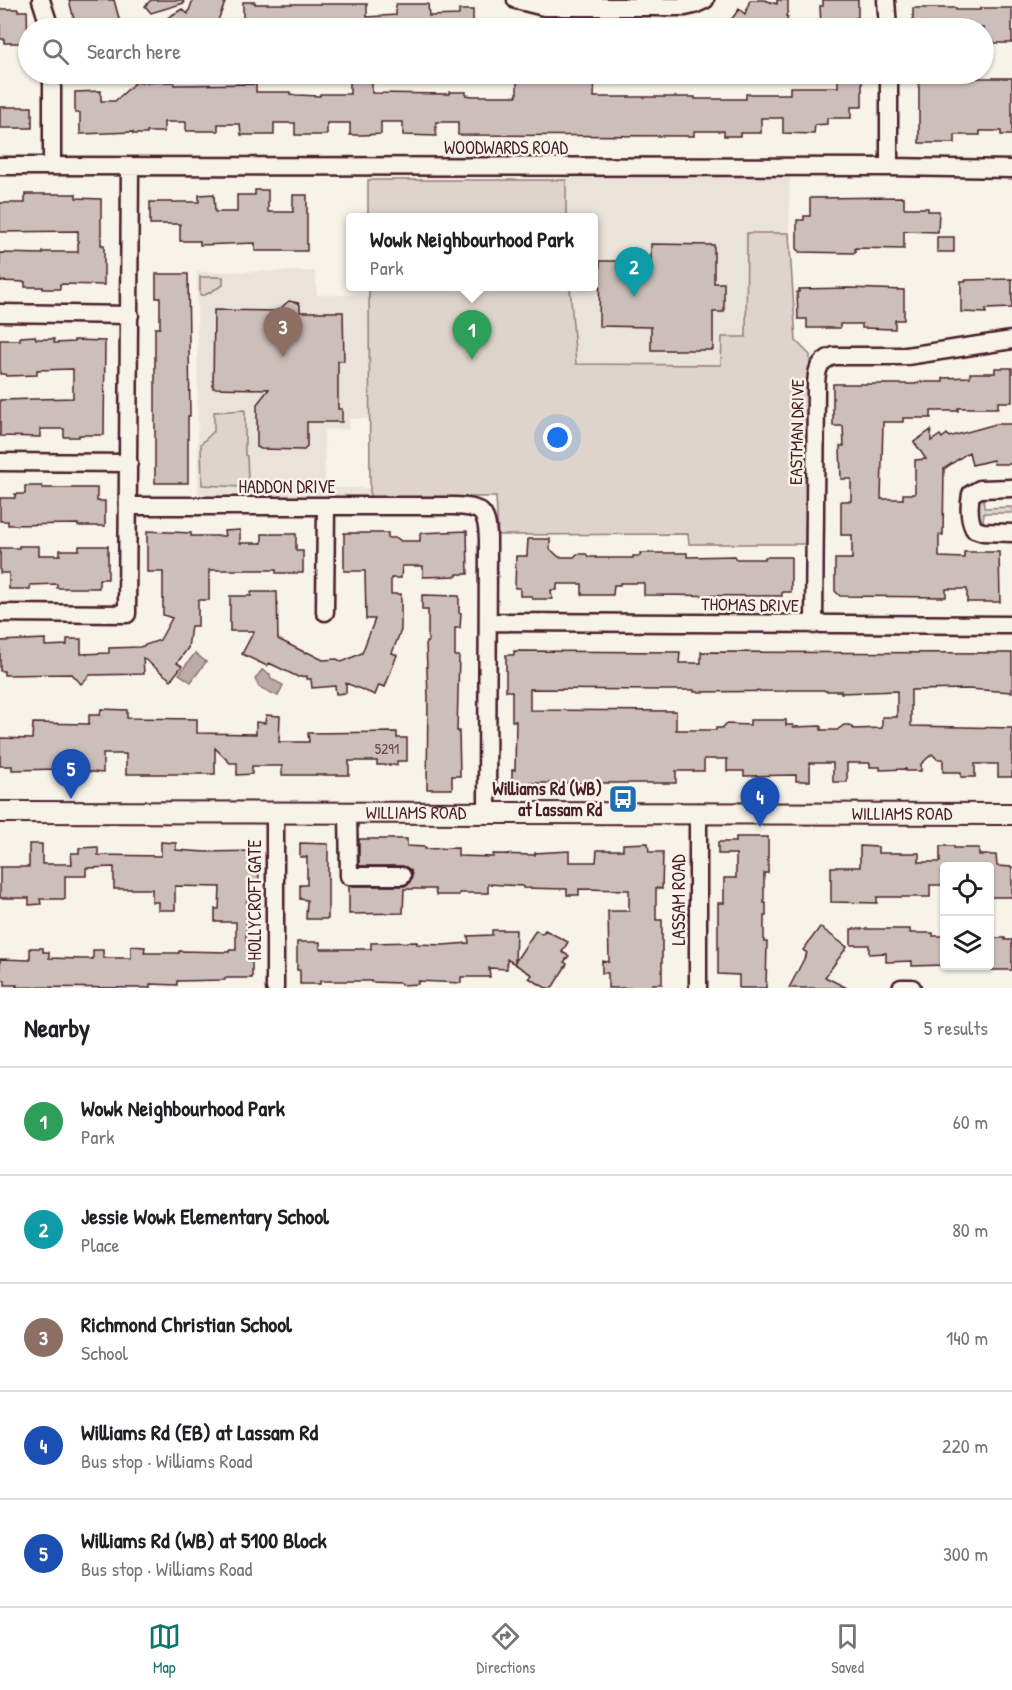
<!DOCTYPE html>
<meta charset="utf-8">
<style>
:root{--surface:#fff;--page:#f6f6f6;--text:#202124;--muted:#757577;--line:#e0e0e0;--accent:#0f766e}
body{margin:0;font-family:"Patrick Hand",sans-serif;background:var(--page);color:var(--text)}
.controls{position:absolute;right:18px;bottom:18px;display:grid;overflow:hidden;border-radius:6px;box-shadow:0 2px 4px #0004}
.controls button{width:54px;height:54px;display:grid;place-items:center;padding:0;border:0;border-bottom:2px solid var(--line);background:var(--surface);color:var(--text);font:30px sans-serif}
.you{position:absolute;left:558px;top:438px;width:21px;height:21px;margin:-15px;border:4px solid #fff;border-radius:50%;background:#1a73e8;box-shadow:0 0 0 9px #1a73e833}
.badge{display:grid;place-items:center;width:39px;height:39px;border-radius:50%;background:var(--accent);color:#fff;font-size:20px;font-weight:700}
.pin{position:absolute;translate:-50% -50px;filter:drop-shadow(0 2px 3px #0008)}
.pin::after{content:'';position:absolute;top:32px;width:21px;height:18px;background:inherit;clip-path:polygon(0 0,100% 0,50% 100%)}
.popup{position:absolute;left:346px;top:213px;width:252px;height:78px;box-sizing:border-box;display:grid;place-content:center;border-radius:6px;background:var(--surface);filter:drop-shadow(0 2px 4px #0005);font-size:20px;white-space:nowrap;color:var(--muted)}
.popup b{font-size:22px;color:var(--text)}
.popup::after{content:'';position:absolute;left:50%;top:100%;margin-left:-12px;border:12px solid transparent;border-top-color:var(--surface)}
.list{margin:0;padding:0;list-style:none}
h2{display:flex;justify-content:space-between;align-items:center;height:78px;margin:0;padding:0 24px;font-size:26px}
h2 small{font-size:20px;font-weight:400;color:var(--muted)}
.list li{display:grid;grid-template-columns:39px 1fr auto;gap:18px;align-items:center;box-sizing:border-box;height:108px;padding:0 24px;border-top:2px solid var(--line)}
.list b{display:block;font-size:22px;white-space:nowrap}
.list p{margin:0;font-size:20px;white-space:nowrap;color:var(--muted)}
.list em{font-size:20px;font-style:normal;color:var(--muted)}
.icon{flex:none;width:33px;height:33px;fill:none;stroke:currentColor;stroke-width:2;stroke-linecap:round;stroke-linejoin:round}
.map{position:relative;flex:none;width:1012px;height:988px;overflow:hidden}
.search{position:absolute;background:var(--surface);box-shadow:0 2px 4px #0004;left:18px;right:18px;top:18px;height:66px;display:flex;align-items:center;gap:15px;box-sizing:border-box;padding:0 21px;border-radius:33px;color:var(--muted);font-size:22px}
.sheet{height:618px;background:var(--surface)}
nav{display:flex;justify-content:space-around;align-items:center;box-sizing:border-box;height:84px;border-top:2px solid var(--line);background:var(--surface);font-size:16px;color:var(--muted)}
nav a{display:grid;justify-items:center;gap:3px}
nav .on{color:var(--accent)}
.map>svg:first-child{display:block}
.built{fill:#eae3da}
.green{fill:#ded4cc;stroke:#947a7c;stroke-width:1.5}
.water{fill:#bcaaa7;stroke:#8e7275;stroke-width:1.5}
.building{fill:#ccbfb9;stroke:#4a1f2b;stroke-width:1.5;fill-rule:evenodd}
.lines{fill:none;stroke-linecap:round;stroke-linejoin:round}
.minor-casing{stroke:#4a1f2b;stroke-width:21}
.tertiary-casing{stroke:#4a1f2b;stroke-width:24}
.minor{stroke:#f7f3e8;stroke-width:16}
.tertiary{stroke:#f7f3e8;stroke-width:20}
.labels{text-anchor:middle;stroke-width:5;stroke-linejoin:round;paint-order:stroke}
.number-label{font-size:15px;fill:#6a474e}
.street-label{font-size:18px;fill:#4a1f2b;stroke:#f7f3e8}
.poi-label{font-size:18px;font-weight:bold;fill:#4a1f2b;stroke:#f7f3e8;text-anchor:end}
</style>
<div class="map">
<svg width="1012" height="988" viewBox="0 0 1012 988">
<rect width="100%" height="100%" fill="#f7f3e8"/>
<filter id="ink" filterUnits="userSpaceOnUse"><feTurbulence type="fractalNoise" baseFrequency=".0167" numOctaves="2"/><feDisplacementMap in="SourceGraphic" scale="12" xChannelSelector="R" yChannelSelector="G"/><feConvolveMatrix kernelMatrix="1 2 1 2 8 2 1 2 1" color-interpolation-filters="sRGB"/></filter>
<g filter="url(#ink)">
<!-- built -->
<path class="built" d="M567 169H790L789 233H747L746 337 721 365 576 364 570 287 594 286V218H566Z
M315 271 317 295H369V419H349V429L324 430 325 488H370V497L198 495 197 272Z"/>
<!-- green -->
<path class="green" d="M368 180H566V217H368Z
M747 233H789L796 341 810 355 805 544H689L688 534 498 535 496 497H370L369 287H570L576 364 721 365 722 337H746Z
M200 277H223V285L205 295H200Z
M245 410V455L247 456 248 479 242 487 202 485 201 444 214 431V412Z
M983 497 984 508 1012 507V513H984L983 523 981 524 976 518 977 499Z"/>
<!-- water -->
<path class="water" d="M195 653 206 662 191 682 179 674Z
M262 670 270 674 271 679 283 685 278 696 259 687 255 679Z"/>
<!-- building -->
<path class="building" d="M69 0H114L120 22 106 26 105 24 94 27 92 21 89 22 88 20 75 23Z
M151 0H183L184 3 151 13 145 6Z
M196 0H226L215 28H151L182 9 188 14 192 2Z
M750 0H764L777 4V0H788V10L786 16 788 17 784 28H725L739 9 745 14Z
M823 0H858V18H855V28H821L820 6H823Z
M243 2H255V4H367V17L396 15V4H428L429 16 459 15V10H473V28H243Z
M913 8H956V10H980V8H1012V43H984V28H913Z
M0 9H18V11H27L28 43H4V39H0Z
M524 74H595L594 97H695V99H746V94H790V87H838V74H862V107H851V118H827V124L815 125 814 134 783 133V118H761V133H740V136H724V131H694V136L458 135V122H436V136L403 135V122H381V134L363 135H350V123H327V135H295V123H274V135H241L240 124H218V131H186V122H164V132H147V134H133V132L80 134V113H75V92L101 91V101H115L136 82H174V85L256 84V92H290V94L296 95 320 96V94H350V79H361L372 80V93L449 94V92H466V95L473 96H517V76H524Z
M919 74H951V76L977 78H1012V135H1001V131H980V135H955V143H919Z
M0 107H32V128H0Z
M255 190H268V212H293V195H307V251H255V243L200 245V241H180V224H150V202H199V195L214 194 215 212H237V195H255Z
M25 194H76V198L101 199V245H104V285L60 284V289H43V287H25V282L0 281V253L43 254V252H78V231L0 232V203H25Z
M904 197V208H928V211H939L938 232 904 231V249L855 248V253L799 252V250H797V220H804V216H810V198Z
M937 237H954V252H937Z
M651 244 714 245V283H724V312H713V350H651V327L599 326 600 261H651Z
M156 274H188L190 416H188V483H155V328H160V298H156Z
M1012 279V308L986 309V313L961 312V281H966V280Z
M849 288 904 290V320H895V329L862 328V324H840V328H807V319H798L797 292H799V289Z
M289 301 298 303 300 305V312H343L344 361H338V409H342V422H307V447L304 450 261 449 257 447V404L269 389 213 388 214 310 279 311 284 305Z
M35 336 36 339H54V343L74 342V340L105 341 104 435H79V437H64V429H40V437L0 436V400L73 398V369L37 370V375L6 376 5 374H0V340H20V337Z
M995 368H1012V402H998V408H958V411H931V418H903V422H883L881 499H903V494H915V460L926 459 914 442 931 430V441L940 435 942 438 947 434 949 437 996 424H1012V464H994L993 460 972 465 969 452 944 469 943 535H939V557L964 558V552H999L1000 602H967V589H946V597L840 596 835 591V559H852V535H841V501H851V479H841L840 446H844L843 426H833V384H915L920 382H943V378L970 377V373H995Z
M25 486H42V488H97V501H105V526H78V524L8 525V521H0V498H15V494H25Z
M240 530V543H262V534H296V551H303V573H276V570H209V600H198V626H191L188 648 177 663 182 666 171 680 143 658 144 674 90 675 81 684 72 674 4 675V671H0V641L45 639V646L67 645V639H81V654L109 653V648L140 647 160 640 172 618 163 615V572H147V531L191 533V536H225L224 531Z
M467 531 468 574H457V576L423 577V566H402L401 578H391V594H401V630L392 653 397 655 385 687 379 685 375 695 346 683V693L336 694 335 686 312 688 311 679H307V676L298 677 269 663 267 666 242 654 254 631H230V596H251V592H277L278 639 306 653 307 652 323 660 337 659 342 662 362 653 375 619H366L365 571H344V533H388V538H397L401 541H420V533Z
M528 539H550V549L559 557H574L577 554H586L589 557H596V558H633V556H640V553H687V557L735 556V559H765V557H791V592H782V596L644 595V583H620V585H614L613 595H582V584H557V590H551L552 599H532V596H520V588H515L516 556H527Z
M19 546H39V555H60V550H79V546H108V579H99V588H57V584L30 585V589H9V573H0V548H19Z
M422 595 459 596V613H461L460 628H455V656H459L457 731H459L460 776H452V789H427L428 697 426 642H428V610H422Z
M514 651 680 652 679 663H701V652L1012 653V692L968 689 911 690V726L1012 728V777H998V764H975V777H961V772H943V759H937L932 754 921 764V771H906V769L880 770V767H870V763H847V782H833V763H810V781H796V775L744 776V771H727V759H704V771H676V783H512V770H515L516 721H512V691H506V655H514ZM530 689 664 690H694V692L787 691V690H824L825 691H841V693L897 691V717H882V728L854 729 849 725H844L837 730H821V726L793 727V725H786V720H750V725L726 724 722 728H716V730H676V711L530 710Z
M101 709 127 710V718L197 719V733L256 734V722L265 723 266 715 280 716 279 742H309L308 733 397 732V738H407V761H397V765H377V761H349V775H282V766H252V774L237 775V763H230L215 748V774H126V754H103V773L62 769 12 770V766H0V738L32 739 33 723 89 724V715H100Z
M736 837H768V873H764V903H766V916H764V942H767L766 988H739V975L718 974V903H724V878H736V854H718V842H736Z
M359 839H407V846L425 847V849L458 848V856L493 857V854L535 855V853L569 851V862H596L597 850H623V844L648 843 649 852H663L662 889 656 888V920H662V984H652V988H608V973H602V961L609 962 608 911H629V890L579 889V895H567V889L523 888V886L488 884V893H459V895H436L435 889H404L403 913 349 914V886H403L408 885 412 877 411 870 403 866H359Z
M161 842 176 843V850L205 852 258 851 259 882H247L246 941 252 940V978H225V980L177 981V985L150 984V988L16 987 17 985H5V980H0V959L30 960V948H43V952H49V958L81 959H93V950H103V958H131V946L145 947 144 953H179V951L229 952V950H236V922H215V909H219L220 887 175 886V910H158V902H152V889H114V867L86 868V876H65V899H40L41 904 29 905V898H0V867H29V844H42V864H72L71 853H79V848L98 847V855L161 856Z
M300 843 328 844V919H306L307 900 300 899V885H307V857H300Z
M860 846 878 847V853H919V862H940V846H954V848H979V855H996L997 866 1012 867V897H990V867H945V885H930V897H877V903L831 902V867H860Z
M820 927 847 947 825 977 847 988H789L807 953 803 950Z
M851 929H910V933H933V936H945V965L912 966V961L886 962V953L869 954V945H851Z
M492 930H516L515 962 536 930 542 934 545 930 568 942 562 952 569 956 564 962 567 964 552 988H546L529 978 532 975 507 959V969L489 968 490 977H461V983L418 981V984L401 985 400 983 371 982V981H320V984H300V970H297V942H320V949H371V943L417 942V944L443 945 469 943 468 936 492 935Z
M990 938H1005V940H1012V970H990Z"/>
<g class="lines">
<!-- minor casing -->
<g class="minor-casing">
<path id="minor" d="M41 0 50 28
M516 0 544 7H685L694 5 705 0
M886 0 888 28
M52 74V166
M0 166 889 167 1012 169
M889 167V74
M0 313 130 315
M0 462 129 463
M1012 488 980 489 971 494C969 505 969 519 974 529L983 532 1012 533
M128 506H454C482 507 487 511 488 539L487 813
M325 612 326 506
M0 613 127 614 130 167
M488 622 1012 625
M814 625 816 389C816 373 817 361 834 356H907L1012 340
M275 812V988
M348 812 349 876H402
M698 988V812
M901 988H912"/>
</g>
<!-- tertiary casing -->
<g class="tertiary-casing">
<g id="tertiary">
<path id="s1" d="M0 812 1012 814"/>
</g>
</g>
<!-- minor -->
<use href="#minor" class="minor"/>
<!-- tertiary -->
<use href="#tertiary" class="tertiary"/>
</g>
</g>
<!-- icons -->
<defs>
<g id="bus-square" transform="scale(1.5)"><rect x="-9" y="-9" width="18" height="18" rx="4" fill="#1f6fb2" stroke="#f7f3e8"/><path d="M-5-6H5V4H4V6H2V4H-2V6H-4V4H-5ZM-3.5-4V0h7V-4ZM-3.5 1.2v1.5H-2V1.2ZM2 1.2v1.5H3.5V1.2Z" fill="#fff"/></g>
</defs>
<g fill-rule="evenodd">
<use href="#bus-square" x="623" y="799"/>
</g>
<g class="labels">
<!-- number labels -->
<g class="number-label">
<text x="387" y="754">5291</text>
</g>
<!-- street labels -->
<g class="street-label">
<text x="506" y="154">WOODWARDS ROAD</text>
<text transform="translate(797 432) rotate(-89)" y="6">EASTMAN DRIVE</text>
<text x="287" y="493">HADDON DRIVE</text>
<text transform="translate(750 605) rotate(1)" y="6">THOMAS DRIVE</text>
<text dy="6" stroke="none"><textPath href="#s1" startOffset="416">WILLIAMS ROAD</textPath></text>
<text dy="6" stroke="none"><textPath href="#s1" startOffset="902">WILLIAMS ROAD</textPath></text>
<text transform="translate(255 900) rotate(-90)" y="6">HOLLYCROFT GATE</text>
<text transform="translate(679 900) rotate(-90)" y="6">LASSAM ROAD</text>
</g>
<!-- poi labels -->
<g class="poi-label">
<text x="602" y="795">Williams Rd (WB)<tspan x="602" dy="21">at Lassam Rd</tspan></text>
</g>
</g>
</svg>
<div class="controls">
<button><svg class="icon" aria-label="locate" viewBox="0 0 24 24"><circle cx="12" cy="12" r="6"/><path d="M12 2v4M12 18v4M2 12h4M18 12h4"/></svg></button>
<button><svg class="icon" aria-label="layers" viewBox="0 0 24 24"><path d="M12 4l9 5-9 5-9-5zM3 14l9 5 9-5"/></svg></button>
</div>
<div class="you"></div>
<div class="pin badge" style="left:472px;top:360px;background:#2e9e5b">1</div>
<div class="popup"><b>Wowk Neighbourhood Park</b>Park</div>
<div class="pin badge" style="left:634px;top:297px;background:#0f9aa8">2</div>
<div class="pin badge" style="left:283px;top:357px;background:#8d6e63">3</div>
<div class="pin badge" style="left:760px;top:827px;background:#1a4fb4">4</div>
<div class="pin badge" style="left:71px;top:799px;background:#1a4fb4">5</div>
<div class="search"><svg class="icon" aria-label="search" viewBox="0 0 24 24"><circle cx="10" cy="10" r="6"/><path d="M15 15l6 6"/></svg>Search here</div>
</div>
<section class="sheet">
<h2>Nearby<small>5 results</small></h2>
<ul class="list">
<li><span class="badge" style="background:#2e9e5b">1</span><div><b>Wowk Neighbourhood Park</b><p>Park</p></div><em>60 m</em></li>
<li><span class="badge" style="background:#0f9aa8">2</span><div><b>Jessie Wowk Elementary School</b><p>Place</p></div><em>80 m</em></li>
<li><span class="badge" style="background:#8d6e63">3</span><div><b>Richmond Christian School</b><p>School</p></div><em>140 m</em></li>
<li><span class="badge" style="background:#1a4fb4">4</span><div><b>Williams Rd (EB) at Lassam Rd</b><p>Bus stop · Williams Road</p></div><em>220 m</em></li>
<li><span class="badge" style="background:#1a4fb4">5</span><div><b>Williams Rd (WB) at 5100 Block</b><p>Bus stop · Williams Road</p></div><em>300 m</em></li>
</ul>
</section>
<nav>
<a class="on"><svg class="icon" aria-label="map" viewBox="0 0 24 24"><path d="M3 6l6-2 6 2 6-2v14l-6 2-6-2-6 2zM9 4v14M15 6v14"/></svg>Map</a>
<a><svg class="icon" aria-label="directions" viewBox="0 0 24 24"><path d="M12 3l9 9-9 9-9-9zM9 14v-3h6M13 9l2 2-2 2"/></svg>Directions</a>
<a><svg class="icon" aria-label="saved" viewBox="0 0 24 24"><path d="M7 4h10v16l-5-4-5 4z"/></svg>Saved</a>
</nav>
